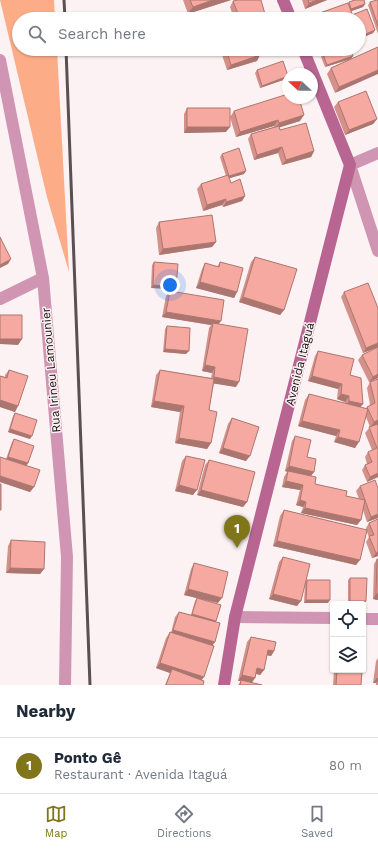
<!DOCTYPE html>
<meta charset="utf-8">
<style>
:root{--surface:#fff;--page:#f2f2f3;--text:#1f2937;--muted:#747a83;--line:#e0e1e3;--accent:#807619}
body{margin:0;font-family:"Work Sans",sans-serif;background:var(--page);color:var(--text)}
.controls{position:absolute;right:12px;bottom:12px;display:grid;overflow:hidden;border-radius:4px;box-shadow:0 1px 3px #0004}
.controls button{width:36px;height:36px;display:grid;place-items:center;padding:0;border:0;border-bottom:1px solid var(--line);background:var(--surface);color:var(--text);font:20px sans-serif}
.compass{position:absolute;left:282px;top:68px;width:36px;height:36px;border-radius:50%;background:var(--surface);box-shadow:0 1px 3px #0004;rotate:292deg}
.you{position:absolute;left:170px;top:285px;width:14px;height:14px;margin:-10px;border:3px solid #fff;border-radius:50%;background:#1a73e8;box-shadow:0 0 0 6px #1a73e833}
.badge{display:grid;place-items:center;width:26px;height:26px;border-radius:50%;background:var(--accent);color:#fff;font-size:13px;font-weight:700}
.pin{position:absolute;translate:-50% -33px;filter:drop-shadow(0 1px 2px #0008)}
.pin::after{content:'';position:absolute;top:21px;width:14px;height:12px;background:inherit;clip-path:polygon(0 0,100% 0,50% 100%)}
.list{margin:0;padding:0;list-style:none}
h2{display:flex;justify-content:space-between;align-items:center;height:52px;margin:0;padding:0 16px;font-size:17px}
h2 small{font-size:13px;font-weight:400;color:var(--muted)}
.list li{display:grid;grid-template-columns:26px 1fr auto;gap:12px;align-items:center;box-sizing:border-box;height:56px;padding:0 16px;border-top:1px solid var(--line)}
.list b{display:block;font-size:15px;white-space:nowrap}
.list p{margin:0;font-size:13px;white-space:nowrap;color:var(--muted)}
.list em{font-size:13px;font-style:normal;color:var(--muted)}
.icon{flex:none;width:22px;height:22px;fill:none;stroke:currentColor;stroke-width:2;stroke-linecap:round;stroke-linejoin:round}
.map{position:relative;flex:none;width:378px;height:685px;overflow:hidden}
.search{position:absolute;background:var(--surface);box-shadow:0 1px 3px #0004;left:12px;right:12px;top:12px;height:44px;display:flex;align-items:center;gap:10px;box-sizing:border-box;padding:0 14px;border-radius:22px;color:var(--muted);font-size:15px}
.sheet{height:108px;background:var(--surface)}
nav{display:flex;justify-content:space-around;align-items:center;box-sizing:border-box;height:56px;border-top:1px solid var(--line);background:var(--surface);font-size:11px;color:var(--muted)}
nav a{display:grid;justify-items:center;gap:2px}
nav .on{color:var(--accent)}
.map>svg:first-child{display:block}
.green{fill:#fcad88}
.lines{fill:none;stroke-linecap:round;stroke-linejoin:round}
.street{stroke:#cf95b2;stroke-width:12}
.secondary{stroke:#b86591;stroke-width:12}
.rail{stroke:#595051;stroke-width:3}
.wall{fill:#d4918a}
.shaded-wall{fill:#ac7670}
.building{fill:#f6a9a0;stroke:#ac7670}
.labels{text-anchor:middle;stroke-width:3;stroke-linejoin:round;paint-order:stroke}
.street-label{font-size:12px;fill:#1c1415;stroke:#fcf2f3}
</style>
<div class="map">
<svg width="378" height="685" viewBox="0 0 378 685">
<rect width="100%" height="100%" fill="#fcf2f3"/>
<!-- green -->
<path class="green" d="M0 0H54L55 19H19V49H57L69 272 47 197Z"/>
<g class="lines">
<!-- street -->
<path class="street" d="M0 60 43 278 67 557 65 685
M378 153 350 165 378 251
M0 299 43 278
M235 617 333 618
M363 619H378"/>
<!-- secondary -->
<path class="secondary" d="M283 0 291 19
M224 685 235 617 350 165 303 49"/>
<!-- rail -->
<path class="rail" d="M64 0 65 19
M66 49 90 685"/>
</g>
<!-- wall -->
<path class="wall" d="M183 0H231L188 14Z
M302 0H327L305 9Z
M355 0H364L365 4 363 7 351 11 352 15 367 9 375 30 373 33 359 39V19H311L314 15 348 3 349 2Z
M378 0V34L368 5 370 2Z
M233 1 265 14 262 19H234L230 7Z
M378 47 335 93 327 74 331 68Z
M220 49H258L257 61 227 70Z
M320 49H330L321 52Z
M323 54 353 56 351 59 325 67 321 57Z
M257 70 286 79 260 88 255 73Z
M338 102 377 119 373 124 345 135 334 107Z
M187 108 226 132 184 133V114Z
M234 111 300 121 279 127 280 130 314 151 311 157 282 165 278 153 254 160 248 139 251 134 274 127V126L236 137 230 117Z
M222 154 244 174 229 178 231 183 245 196 242 201 223 207 222 205 203 211 197 189 201 184 226 176 220 157Z
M159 222 216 242 212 247 159 255 156 228Z
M255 257 284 310 280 315 239 302 251 262Z
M154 262 174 289 151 288 152 265Z
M220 262 237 292 234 298 196 288 202 269 205 263 217 267Z
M170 291 219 324 236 387 214 383 209 410 211 443 207 449 175 443 180 412 151 407 156 375 160 370 211 378 212 373 202 371 209 328 211 325 162 317 166 296Z
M344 292 378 347 363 353 341 297Z
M167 326 186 354 163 352 165 329Z
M378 347V378L369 382 358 360 362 355Z
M318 351 350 375 360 408 366 409 367 407 370 405 367 388 370 382 378 379V477L367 482 362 470 365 465 367 464 365 457 368 452 372 450 365 433 370 427 366 417 355 448 334 442 336 436 298 426 305 400 309 394 345 404V402L337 399 338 389 308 381 315 356Z
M9 370 15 412 0 407V376L5 377V375Z
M15 413 30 439 8 432 13 416Z
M232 418 246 461 219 453 228 424Z
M295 436 307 457 314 472 311 476 315 484 346 496 359 499 356 491 360 486 378 488V518L367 522 363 510 361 520 357 525 301 513 303 507 296 505 300 490 282 487 284 477 287 472 285 471 292 441Z
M14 439 28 463 26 466 34 487 30 492 0 482V457L6 459 12 442Z
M186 456 193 495 175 491 182 461Z
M209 460 247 502 243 507 197 495 205 465Z
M284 510 366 530V528L369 523 378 519V556L372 558 366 542 369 537 367 532 356 565 273 546 280 516Z
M11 540 44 569 40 574 6 573 8 546Z
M283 557 305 582 307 580 328 603H304L305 584 297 606 269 599 279 562Z
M377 559H378V600L373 599 374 564Z
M194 563 218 603 184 595 191 569Z
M350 578 364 604H348V580Z
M197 598 216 622 215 642 212 646 202 680 203 685H165L170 673 156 668 166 638 170 632 171 633 175 617 179 612 191 615 195 601Z
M251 637 274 651 271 656 267 655 264 670 260 675 256 674 255 678 252 683 262 685H238L241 681H238L247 642Z
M378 658V685H376V683H373L376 661Z
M334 670H362L361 685H333Z"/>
<!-- shaded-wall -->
<path class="shaded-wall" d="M213 0H231L187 14 193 7Z
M318 0H327L305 9 309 3Z
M365 4 363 7 349 12 351 9Z
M265 14 262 19H250Z
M375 30 373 33 359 39V37Z
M323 49H330L321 52Z
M260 55 257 61 227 70 231 65Z
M353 56 351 59 325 67 327 65Z
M378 70V74L335 93 339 87Z
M288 76 286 79 260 88 262 86Z
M304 115 300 121 275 129 279 123Z
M377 119 373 124 345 135 349 130Z
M278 120 274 126 236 137 240 132Z
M187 127H230L226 132 184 133Z
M282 147 278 153 254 160 257 155Z
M314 151 311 157 282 165 286 160Z
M246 171 244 174 227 179 229 176Z
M245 196 242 201 223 207 226 202Z
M226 199 222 205 203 211 207 205Z
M216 242 212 247 159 255 163 249Z
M11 259 8 264 0 268V265Z
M200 282 237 292 234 298 196 288Z
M153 285 176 287 174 289 151 288Z
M243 297 284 310 280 315 239 302Z
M166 312 221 321 217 326 213 323 211 325 162 317Z
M0 339H22L18 345 0 344Z
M378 343V347L363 353 366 348Z
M165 349 189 351 186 354 163 352Z
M205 365 215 367 212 373 202 371Z
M378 374V378L369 382 373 377Z
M312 376 342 384 338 389 308 381Z
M214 377 239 382 236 387 210 383Z
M341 394 349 396 345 402 337 399Z
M0 400 18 406 15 412 0 407Z
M154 401 184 406 180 412 151 407Z
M349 401 363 404 359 409 345 407Z
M378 420V424L370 428 374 422Z
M302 421 340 430 336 436 298 426Z
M10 429 32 436 30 439 8 432Z
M338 437 359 442 355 448 334 442Z
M179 438 211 443 207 449 175 443Z
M223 448 250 456 246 461 219 453Z
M8 457 28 463 26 466 6 460Z
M289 466 314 472 310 477 285 471Z
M378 473V477L367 482 370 477Z
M0 476 34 487 30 492 0 482Z
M286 481 303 485 300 490 282 487Z
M179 485 197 490 193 495 175 491Z
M201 490 247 502 243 507 197 495Z
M300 500 306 502 303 507 296 505Z
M305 508 361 520 357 525 301 513Z
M378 514V518L367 522 371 517Z
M277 541 360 560 356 565 273 546Z
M378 552V556L372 558 376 553Z
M10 568 44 569 40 574 6 573Z
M188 589 222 598 218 603 184 595Z
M273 594 301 601 297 606 269 599Z
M376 594H378V600L373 599Z
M306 600H330L328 603H304Z
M350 601H366L364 604H348Z
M192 614 216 621 214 624 190 617Z
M173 630 215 642 211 647 170 636Z
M268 650 274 651 271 656 265 655Z
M160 663 204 677 200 682 172 669 170 673 156 668Z
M257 668 264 670 260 675 254 673Z
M242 675 255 678 251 683 241 680V681H238Z
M377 678H378V681L376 683H373Z"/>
<!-- building -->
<path class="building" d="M190 0H213L193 7Z
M238 0H261L265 14 250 19H240L233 1Z
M308 0H318L309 3Z
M355 0H364L365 4 351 9 349 2Z
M377 0H378V26L370 2Z
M348 3 354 19H315L314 15Z
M367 9 375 30 359 37V19H354L352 15Z
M187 13 189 19H168Z
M378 47V70L339 87 331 68Z
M226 49H258L260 55 231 65Z
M338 49H351L353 56 327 65 323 54Z
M283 61 288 76 262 86 257 70Z
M366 91 377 119 349 130 338 102Z
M288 94V98H299L304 115 279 123 278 120 240 132 234 111Z
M187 108H230V127H187Z
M306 123 314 151 286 160 282 147 257 155 251 134 279 126 280 130Z
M239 148 246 171 229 176 222 154Z
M228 175 231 183 240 179 245 196 226 202V199L207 205 201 184Z
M212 215 216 242 163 249 159 222Z
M0 237 11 259 0 265Z
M255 257 297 269 284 310 243 297Z
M154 262 178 264 176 287 153 285Z
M220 262 243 268 237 292 200 282 205 263 219 267Z
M368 283 378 308V343L366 348 344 292Z
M170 291 224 300 221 321 166 312Z
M0 315H22V339H0Z
M213 323 248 329 239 382 214 377 215 367 205 365Z
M167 326 190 328 189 351 165 349Z
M378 347V374L373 377 362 355Z
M318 351 354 359 350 375 361 378 363 404 349 401V396L341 394 342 384 312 376Z
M9 370 28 376 18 406 0 400V376L7 378Z
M160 370 214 379 209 410 217 412 211 443 179 438 184 406 154 401Z
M378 379V420L374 422 367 407 375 403 370 382Z
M309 394 368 409 359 442 338 437 340 430 302 421Z
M15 413 37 420 32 436 10 429Z
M232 418 259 427 250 456 223 448Z
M378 424V473L370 477 365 465 372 462 368 452 377 448 369 427Z
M295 436 311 440 307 457 316 459 314 472 289 466Z
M14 439 34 446 28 463 8 457Z
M186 456 205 460 197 490 179 485Z
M0 457 40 470 34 487 0 476Z
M209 460 255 472 247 502 201 490Z
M288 471 316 477 315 484 347 491 346 496 365 500 361 520 305 508 306 502 300 500 303 485 286 481Z
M375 480 378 488V514L371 517 360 486Z
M0 484H1V510H0Z
M284 510 367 530 360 560 277 541Z
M378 519V552L376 553 369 536 374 535 369 523Z
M11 540 45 542 44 569 10 568Z
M283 557 310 564 301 601 273 594Z
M377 559H378V594H376Z
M194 563 228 572 222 598 188 589Z
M350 578H367L366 601H350Z
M307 580H330V600H306Z
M197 598 221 605 216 621 192 614Z
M179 612 220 623 215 642 173 630Z
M170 632 214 646 204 677 160 663Z
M251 637 276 642 274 651 268 650 264 670 257 668 255 678 242 675Z
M172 669 204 681 203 685H166Z
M337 670H362L361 685H336Z
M241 680 262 685H240Z"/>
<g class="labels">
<!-- street labels -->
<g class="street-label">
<text transform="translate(300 364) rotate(-76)" y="4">Avenida Itaguá</text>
<text transform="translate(51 370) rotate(-95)" y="4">Rua Irineu Lamounier</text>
</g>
</g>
</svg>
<div class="controls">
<button><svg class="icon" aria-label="locate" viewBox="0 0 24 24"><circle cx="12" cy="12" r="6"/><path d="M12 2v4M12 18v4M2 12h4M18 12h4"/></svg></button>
<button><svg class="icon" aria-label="layers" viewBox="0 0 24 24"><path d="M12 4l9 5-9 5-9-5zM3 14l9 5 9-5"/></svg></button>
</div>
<svg class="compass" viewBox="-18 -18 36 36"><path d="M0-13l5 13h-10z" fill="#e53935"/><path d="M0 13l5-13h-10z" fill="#747a83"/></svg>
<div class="you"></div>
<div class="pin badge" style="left:237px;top:548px">1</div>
<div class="search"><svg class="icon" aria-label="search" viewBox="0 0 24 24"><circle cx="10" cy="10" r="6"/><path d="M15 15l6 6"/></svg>Search here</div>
</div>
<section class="sheet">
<h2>Nearby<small></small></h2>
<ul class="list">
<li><span class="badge">1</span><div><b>Ponto Gê</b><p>Restaurant · Avenida Itaguá</p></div><em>80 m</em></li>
</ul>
</section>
<nav>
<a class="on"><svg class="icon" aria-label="map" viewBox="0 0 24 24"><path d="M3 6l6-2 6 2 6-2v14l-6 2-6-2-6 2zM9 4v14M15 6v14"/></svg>Map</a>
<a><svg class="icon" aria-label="directions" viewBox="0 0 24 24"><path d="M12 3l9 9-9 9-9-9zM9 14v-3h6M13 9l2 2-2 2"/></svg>Directions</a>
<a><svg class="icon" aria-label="saved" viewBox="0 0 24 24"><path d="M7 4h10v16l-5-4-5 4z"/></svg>Saved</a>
</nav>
